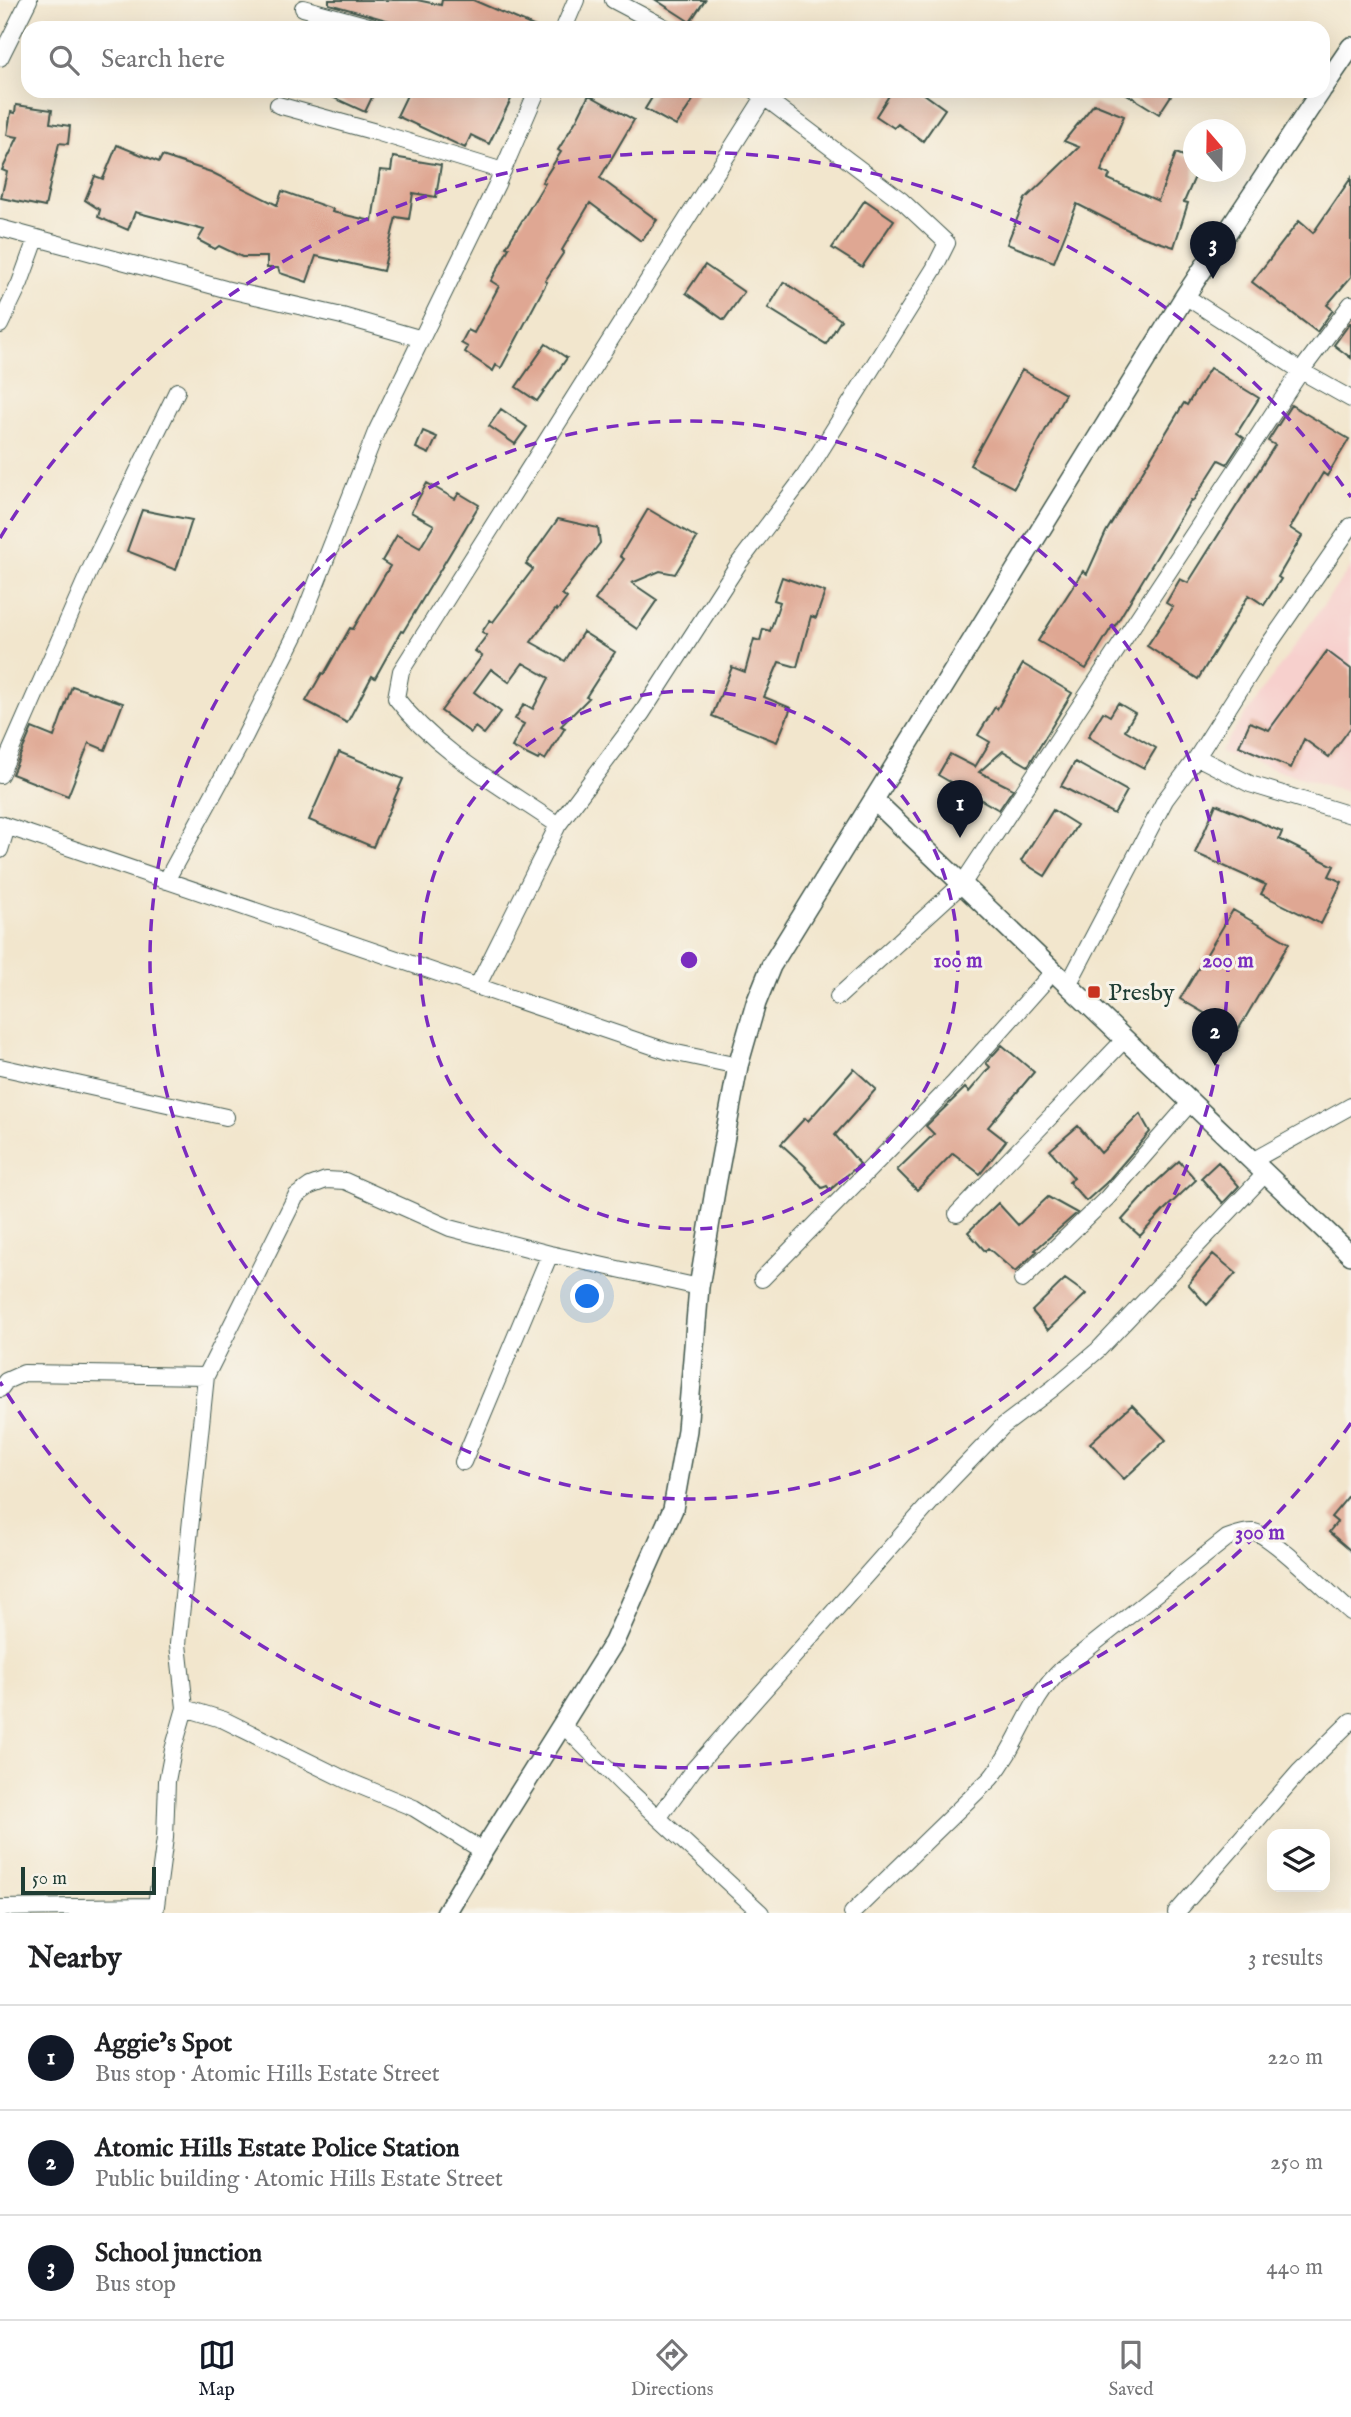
<!DOCTYPE html>
<meta charset="utf-8">
<style>
:root{--surface:#fff;--page:#f6f6f6;--text:#202124;--muted:#757577;--line:#e0e0e0;--accent:#111827}
body{margin:0;font-family:"IM FELL English",serif;background:var(--page);color:var(--text)}
.controls{position:absolute;right:21px;bottom:21px;display:grid;overflow:hidden;border-radius:14px;box-shadow:0 7px 28px #0002}
.controls button{width:63px;height:63px;display:grid;place-items:center;padding:0;border:0;border-bottom:2px solid var(--line);background:var(--surface);color:var(--text);font:35px sans-serif}
.compass{position:absolute;left:1183px;top:119px;width:63px;height:63px;border-radius:50%;background:var(--surface);box-shadow:0 7px 28px #0002;rotate:340deg}
.scale{position:absolute;left:21px;bottom:18px;width:135px;box-sizing:border-box;padding-left:7px;border:4px solid #1f3d34;border-top:0;font-size:19px;line-height:24px;white-space:nowrap;color:#1f3d34;-webkit-text-stroke:5px #f7f3e8;paint-order:stroke}
.you{position:absolute;left:588px;top:1297px;width:24px;height:24px;margin:-18px;border:5px solid #fff;border-radius:50%;background:#1a73e8;box-shadow:0 0 0 10px #1a73e833}
.badge{display:grid;place-items:center;width:46px;height:46px;border-radius:50%;background:var(--accent);color:#fff;font-size:23px;font-weight:700}
.pin{position:absolute;translate:-50% -58px;filter:drop-shadow(0 2px 4px #0008)}
.pin::after{content:'';position:absolute;top:37px;width:24px;height:21px;background:inherit;clip-path:polygon(0 0,100% 0,50% 100%)}
.list{margin:0;padding:0;list-style:none}
h2{display:flex;justify-content:space-between;align-items:center;height:91px;margin:0;padding:0 28px;font-size:30px}
h2 small{font-size:23px;font-weight:400;color:var(--muted)}
.list li{display:grid;grid-template-columns:46px 1fr auto;gap:21px;align-items:center;box-sizing:border-box;height:105px;padding:0 28px;border-top:2px solid var(--line)}
.list b{display:block;font-size:26px;white-space:nowrap}
.list p{margin:0;font-size:23px;white-space:nowrap;color:var(--muted)}
.list em{font-size:23px;font-style:normal;color:var(--muted)}
.icon{flex:none;width:38px;height:38px;fill:none;stroke:currentColor;stroke-width:2;stroke-linecap:round;stroke-linejoin:round}
.map{position:relative;flex:none;width:1351px;height:1913px;overflow:hidden}
.search{position:absolute;background:var(--surface);box-shadow:0 7px 28px #0002;left:21px;right:21px;top:21px;height:77px;display:flex;align-items:center;gap:18px;box-sizing:border-box;padding:0 24px;border-radius:21px;color:var(--muted);font-size:26px}
.sheet{height:406px;background:var(--surface)}
nav{display:flex;justify-content:space-around;align-items:center;box-sizing:border-box;height:98px;border-top:2px solid var(--line);background:var(--surface);font-size:19px;color:var(--muted)}
nav a{display:grid;justify-items:center;gap:4px}
nav .on{color:var(--accent)}
.map>svg:first-child{display:block}
.built{fill:#f7d0cd}
.building{fill:#dfa793}
.lines{fill:none;stroke-linecap:round;stroke-linejoin:round}
.minor-casing{stroke:#3f564b;stroke-width:18}
.tertiary-casing{stroke:#3f564b;stroke-width:22}
.minor{stroke:#fff;stroke-width:16}
.tertiary{stroke:#fff;stroke-width:19}
.ring{fill:none;stroke:#7b2cbf;stroke-width:3.5;stroke-dasharray:12 9}
.poi-dot{fill:#c8321e;stroke:#f7f3e8;stroke-width:2.5}
.labels{text-anchor:middle;stroke-width:6;stroke-linejoin:round;paint-order:stroke}
.poi-label{font-size:24px;fill:#1f3d34;stroke:#f7f3e8;text-anchor:start}
.centre{fill:#7b2cbf;stroke:#f7f3e8;stroke-width:3.5}
.ring-label{font-size:21px;text-anchor:middle;font-weight:bold;fill:#7b2cbf;stroke:#f7f3e8;stroke-width:6;stroke-linejoin:round;paint-order:stroke}
</style>
<div class="map">
<svg width="1351" height="1913" viewBox="0 0 1351 1913">
<rect width="100%" height="100%" fill="#f7f3e8"/>
<filter id="ink" filterUnits="userSpaceOnUse"><feTurbulence type="fractalNoise" baseFrequency=".0143" numOctaves="2"/><feDisplacementMap in="SourceGraphic" scale="14" xChannelSelector="R" yChannelSelector="G"/><feConvolveMatrix kernelMatrix="1 2 1 2 8 2 1 2 1" color-interpolation-filters="sRGB"/></filter>
<filter id="wash" filterUnits="userSpaceOnUse"><feTurbulence type="fractalNoise" baseFrequency=".00686" numOctaves="4" result="noise"/><feDisplacementMap in="SourceGraphic" scale="28" xChannelSelector="R" yChannelSelector="G"/><feGaussianBlur stdDeviation="1.57" result="paint"/><feColorMatrix in="noise" values="0 0 0 0 0 0 0 0 0 0 0 0 0 0 0 0 0 1.4 0 .05"/><feComposite in="paint" operator="in"/></filter>
<g filter="url(#wash)">
<rect width="100%" height="100%" fill="#f2e6cd"/>
<!-- built -->
<path class="built" d="M1351 566V793L1219 752Z"/>
<g id="blocks">
<!-- building -->
<path class="building" d="M329 0H417L441 5 442 0H473L538 28H415L329 4Z
M656 0H705L690 22Z
M319 91H375L365 112Z
M409 91H515L489 144 471 135 465 148 397 116Z
M656 91H699L676 126 645 109Z
M892 91H920L945 109 923 141 898 124 894 128 876 116Z
M1122 91H1174L1159 114Z
M589 95 634 120 600 178 657 220 641 241 590 203 562 250 564 252 545 281 547 282 501 368 496 365 493 371 465 352 468 347 461 343 468 330 474 333 499 286 491 281 509 248 506 247 545 183 542 182 561 152 558 150 577 119Z
M1094 104 1124 116 1101 171 1110 175 1108 179 1158 201 1176 153 1194 160V179L1184 202 1188 203 1174 247 1140 236 1077 204 1054 262 1007 244 1025 199 1079 147 1064 141Z
M16 105 52 110 50 123 70 126 68 144 59 143 45 207 1 198 7 172 2 170 18 137 7 135 11 112 15 113Z
M117 145 159 162 162 156 211 172 277 205 282 191 333 209 332 212 372 221 380 170 391 171 393 157 441 165 436 197 413 193 409 219 396 217 383 271 316 256 307 282 280 273 278 268H267V257H242L219 246 215 249 198 240 204 230 135 212 128 230 98 217 100 210 85 200 95 176 103 179Z
M1351 178V277L1327 305 1333 310 1317 332 1252 282 1299 221 1313 233Z
M865 200 894 220 862 267 832 248Z
M705 265 744 292 724 320 686 293Z
M784 282 841 320 826 344 768 308Z
M1350 323H1351V358L1334 345Z
M546 344 567 358 537 401 516 387Z
M1210 368 1259 398 1237 433 1244 438 1227 464 1219 460 1193 501 1191 500 1115 626 1113 625 1086 669 1038 641 1083 571 1087 574 1106 532 1184 403 1187 405Z
M1022 370 1065 394 1014 488 970 465Z
M1291 405 1349 439 1327 476 1323 473 1290 528 1302 536 1278 577 1281 579 1264 605 1249 595 1198 679 1147 646 1173 607 1166 603 1180 579 1188 583 1275 445 1268 441Z
M501 409 527 427 515 444 489 426Z
M423 431 437 437 429 454 416 448Z
M427 483 455 499 459 493 479 505 403 632 401 631 375 678 372 676 347 723 306 701 322 673 324 674 350 628 353 629 390 566 382 561 397 535 420 548 434 525 411 512Z
M648 509 697 538 675 574 660 571 632 583 657 600 637 629 595 600 624 559 620 556Z
M142 510 192 520 176 570 127 551Z
M558 519 598 528 600 543 562 594 567 598 557 611 556 609 531 642 565 661 583 632 615 652 586 697 589 698 561 726 565 728 545 760 540 757 538 760 512 747 524 724 515 719 524 704 533 709 549 678 523 663 509 682 491 669 474 692 501 712 484 734 475 727 471 733 441 711 482 656 475 651 487 635 482 632 490 620 493 622 533 569 526 564Z
M782 577 825 592 816 618 811 616 797 667 779 662 764 697 791 708 777 742 712 716 732 667 745 672 754 639 760 641 763 629 770 631 780 602 774 600Z
M1327 651 1351 669V727L1329 757 1304 739 1291 768 1239 746 1250 722 1269 730Z
M1023 664 1072 693 1028 766 1003 751 979 772 1013 789 999 810 938 775 950 754 975 767 990 742 978 735 995 707 997 709Z
M72 686 123 703 105 750 89 743 68 796 12 774 32 728 54 737Z
M1118 703 1135 713 1125 730 1156 748 1144 768 1088 737 1103 712 1110 716Z
M339 752 403 779 373 847 309 820Z
M1075 762 1127 791 1114 814 1061 786Z
M1216 804 1282 832 1279 839 1334 866 1329 876 1342 882 1321 924 1261 894 1266 885 1195 853Z
M1053 810 1077 825 1045 876 1021 861Z
M1233 910 1289 943 1237 1032 1180 999Z
M1002 1045 1034 1072 988 1127 1006 1141 980 1174 953 1153 917 1190 897 1170 934 1134 926 1126 965 1088 969 1092 990 1067 986 1063Z
M854 1069 876 1089 835 1135 860 1164 830 1190 827 1186 822 1188 805 1168 806 1167 781 1144 805 1118 808 1121Z
M1140 1114 1150 1132 1106 1183 1086 1201 1069 1182 1074 1178 1050 1150 1078 1126 1101 1153Z
M1179 1161 1196 1180 1164 1210 1140 1236 1122 1220 1155 1183Z
M1218 1162 1239 1186 1223 1203 1201 1178Z
M1048 1197 1077 1213 1035 1250 1037 1251 1015 1272 988 1248 985 1251 968 1232 998 1203 1018 1225Z
M1213 1254 1236 1273 1207 1305 1188 1284Z
M1065 1279 1086 1294 1048 1330 1032 1311Z
M1132 1405 1166 1440 1124 1479 1090 1443Z
M1351 1493V1551L1329 1532 1337 1522 1331 1517Z"/>
</g>
</g>
<g filter="url(#ink)">
<use href="#blocks" fill-opacity="0" stroke="#3f564b" stroke-width="2"/>
<g class="lines">
<!-- minor casing -->
<g class="minor-casing">
<path id="minor" d="M613 0 666 28
M303 8 376 28
M564 28 576 0
M0 58 29 0
M278 105 376 132 503 171
M0 228 225 289 342 316 422 339
M1185 296 1301 371 1351 399
M0 325 20 283 36 239
M1197 757 1250 784 1351 815
M0 775 93 563 177 391
M0 824 667 1051 738 1066
M558 825C503 787 437 752 396 698L401 671 764 97
M0 850 7 827
M166 881 245 736 298 630 376 432 497 184 537 91
M1068 985 1165 800 1197 757 1267 647 1351 526
M477 987 558 825 642 713 739 563 804 477 934 269 947 243 902 201 756 91
M838 997 963 883 1301 371 1351 304
M0 1067 226 1117
M1252 1161 1351 1106
M957 1214 1125 1039
M762 1279 954 1083 1053 972
M1022 1280 1107 1198 1190 1103
M0 1389 6 1381 24 1373 206 1376
M463 1462 550 1254
M185 1708 224 1720 346 1780 414 1808 483 1851
M562 1724 626 1788 761 1913
M659 1817 693 1770 947 1484 1003 1426 1052 1389 1098 1350 1265 1174
M0 1908 155 1906
M155 1913 165 1838 167 1781 173 1750 185 1708 178 1644 206 1376 296 1196 310 1186 326 1180 345 1181 450 1228 550 1254 699 1287
M852 1913 991 1778C1020 1743 1027 1702 1062 1669L1227 1538C1236 1535 1244 1531 1254 1532 1272 1535 1333 1597 1351 1612
M1176 1913 1299 1772 1351 1721"/>
</g>
<!-- tertiary casing -->
<g class="tertiary-casing">
<path id="tertiary" d="M1323 88 1351 47
M874 800 1351 1255
M446 1913 483 1851 614 1642 673 1509 687 1430 699 1287 716 1185 738 1066 756 1003 771 966 1185 296 1321 91"/>
</g>
<!-- minor -->
<use href="#minor" class="minor"/>
<!-- tertiary -->
<use href="#tertiary" class="tertiary"/>
</g>
</g>
<!-- distance rings -->
<g class="ring">
<circle cx="689" cy="960" r="269"/>
<circle cx="689" cy="960" r="539"/>
<path d="M1351 1423A808 808 0 0 1 0 1382M0 538A808 808 0 0 1 1351 497"/>
</g>
<!-- markers -->
<rect class="poi-dot" x="1087" y="985" width="14" height="14" rx="3.5"/>
<g class="labels">
<!-- poi labels -->
<g class="poi-label">
<text x="1108" y="1000">Presby</text>
</g>
</g>
<circle cx="689" cy="960" r="10" class="centre"/>
<g class="ring-label">
<text x="958" y="967">100 m</text>
<text x="1228" y="967">200 m</text>
<text x="1260" y="1539">300 m</text>
</g>
</svg>
<div class="controls">
<button><svg class="icon" aria-label="layers" viewBox="0 0 24 24"><path d="M12 4l9 5-9 5-9-5zM3 14l9 5 9-5"/></svg></button>
</div>
<svg class="compass" viewBox="-18 -18 36 36"><path d="M0-13l5 13h-10z" fill="#e53935"/><path d="M0 13l5-13h-10z" fill="#757577"/></svg>
<div class="scale">50 m</div>
<div class="you"></div>
<div class="pin badge" style="left:960px;top:838px">1</div>
<div class="pin badge" style="left:1215px;top:1066px">2</div>
<div class="pin badge" style="left:1213px;top:279px">3</div>
<div class="search"><svg class="icon" aria-label="search" viewBox="0 0 24 24"><circle cx="10" cy="10" r="6"/><path d="M15 15l6 6"/></svg>Search here</div>
</div>
<section class="sheet">
<h2>Nearby<small>3 results</small></h2>
<ul class="list">
<li><span class="badge">1</span><div><b>Aggie’s Spot</b><p>Bus stop · Atomic Hills Estate Street</p></div><em>220 m</em></li>
<li><span class="badge">2</span><div><b>Atomic Hills Estate Police Station</b><p>Public building · Atomic Hills Estate Street</p></div><em>250 m</em></li>
<li><span class="badge">3</span><div><b>School junction</b><p>Bus stop</p></div><em>440 m</em></li>
</ul>
</section>
<nav>
<a class="on"><svg class="icon" aria-label="map" viewBox="0 0 24 24"><path d="M3 6l6-2 6 2 6-2v14l-6 2-6-2-6 2zM9 4v14M15 6v14"/></svg>Map</a>
<a><svg class="icon" aria-label="directions" viewBox="0 0 24 24"><path d="M12 3l9 9-9 9-9-9zM9 14v-3h6M13 9l2 2-2 2"/></svg>Directions</a>
<a><svg class="icon" aria-label="saved" viewBox="0 0 24 24"><path d="M7 4h10v16l-5-4-5 4z"/></svg>Saved</a>
</nav>
